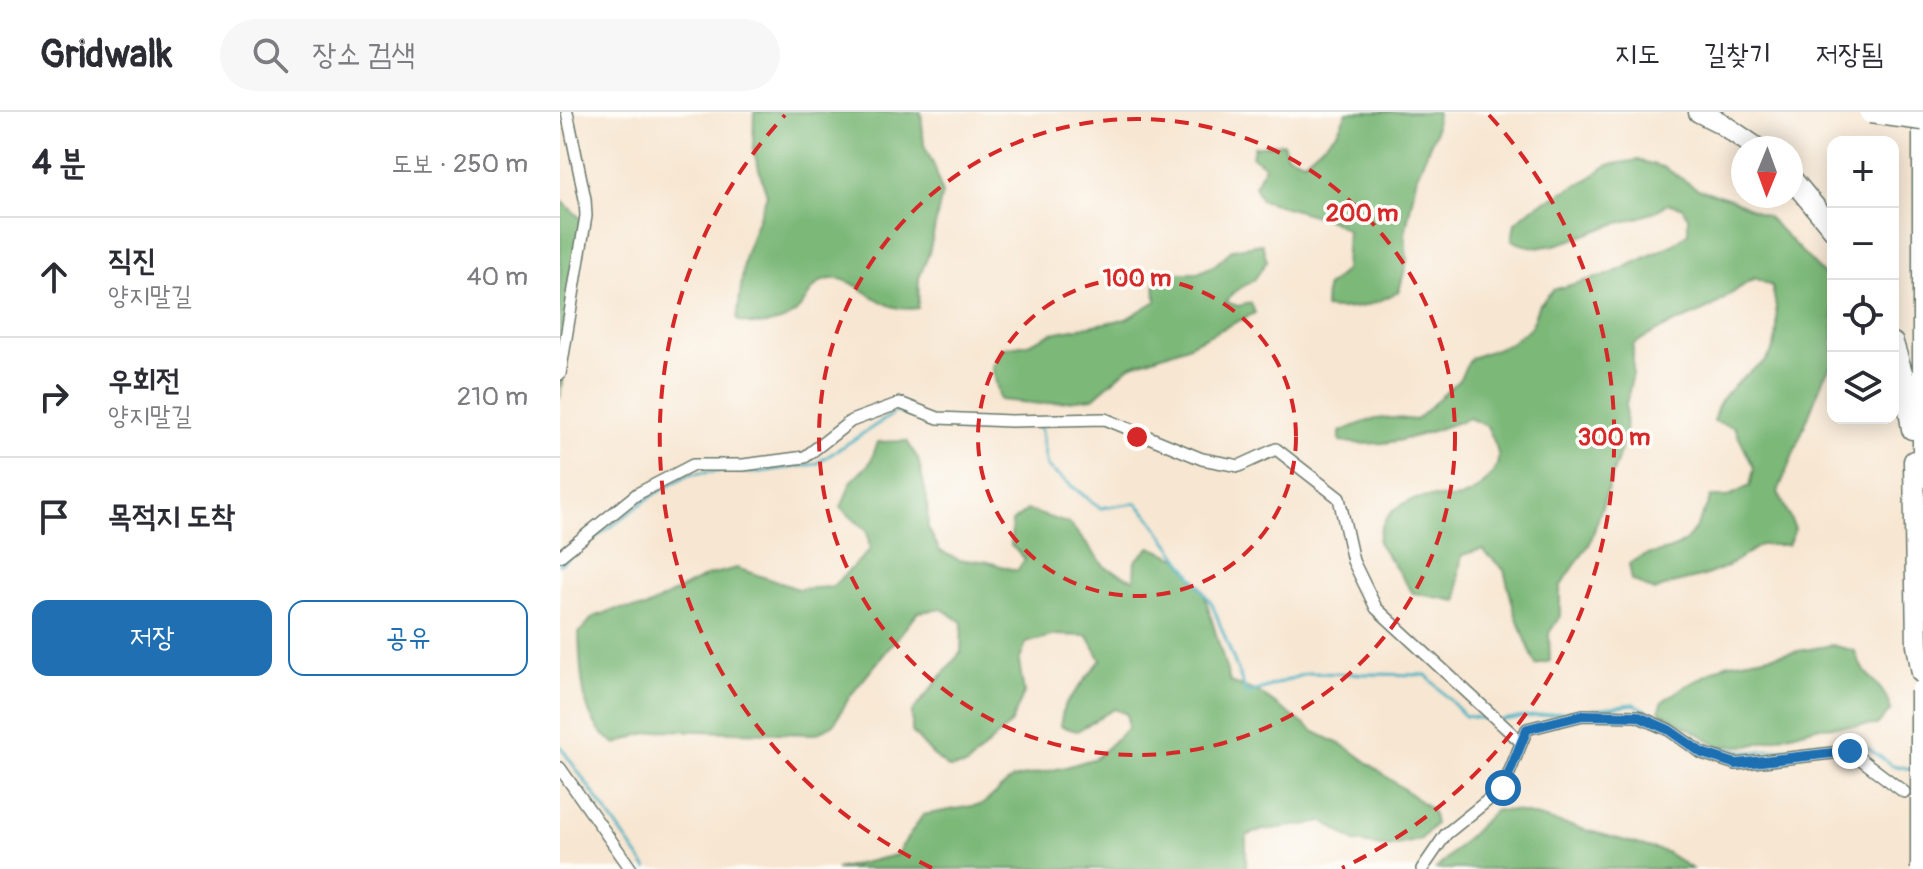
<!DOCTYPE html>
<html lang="ko">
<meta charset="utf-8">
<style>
:root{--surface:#fff;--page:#f7f7f7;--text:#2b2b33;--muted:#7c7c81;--line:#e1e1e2;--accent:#1f6fb2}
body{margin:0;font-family:Pangolin,"Poor Story",sans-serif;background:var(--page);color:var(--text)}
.controls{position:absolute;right:24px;top:24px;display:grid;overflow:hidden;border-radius:16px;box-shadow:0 4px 20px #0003}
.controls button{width:72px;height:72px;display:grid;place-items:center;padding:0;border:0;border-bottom:2px solid var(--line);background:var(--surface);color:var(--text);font:40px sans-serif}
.compass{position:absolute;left:1171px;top:24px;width:72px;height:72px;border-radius:50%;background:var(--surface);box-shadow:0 4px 20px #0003;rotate:181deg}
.stop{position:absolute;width:24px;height:24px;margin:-18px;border:6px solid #1f6fb2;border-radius:50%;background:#fff}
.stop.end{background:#1f6fb2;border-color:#fff;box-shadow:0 2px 8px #0008}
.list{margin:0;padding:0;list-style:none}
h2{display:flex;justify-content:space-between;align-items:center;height:104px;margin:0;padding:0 32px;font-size:34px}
h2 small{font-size:26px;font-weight:400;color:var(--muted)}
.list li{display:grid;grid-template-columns:52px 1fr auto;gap:24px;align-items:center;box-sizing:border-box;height:120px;padding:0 32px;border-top:2px solid var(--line)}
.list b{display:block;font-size:30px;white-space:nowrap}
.list p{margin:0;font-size:26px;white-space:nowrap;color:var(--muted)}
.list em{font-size:26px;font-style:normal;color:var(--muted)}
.actions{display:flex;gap:16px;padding:24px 32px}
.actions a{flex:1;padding:18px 0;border:2px solid var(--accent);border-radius:16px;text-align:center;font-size:28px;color:var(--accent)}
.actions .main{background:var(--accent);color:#fff}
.icon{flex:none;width:44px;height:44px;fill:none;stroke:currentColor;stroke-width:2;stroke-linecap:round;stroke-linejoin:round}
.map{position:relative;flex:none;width:1363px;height:757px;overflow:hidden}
header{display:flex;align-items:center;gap:48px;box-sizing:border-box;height:112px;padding:0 40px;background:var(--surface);border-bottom:2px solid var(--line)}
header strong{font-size:38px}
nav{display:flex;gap:44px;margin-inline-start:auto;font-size:28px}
.search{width:560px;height:72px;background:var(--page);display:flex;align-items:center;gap:20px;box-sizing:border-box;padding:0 28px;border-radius:44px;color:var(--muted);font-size:30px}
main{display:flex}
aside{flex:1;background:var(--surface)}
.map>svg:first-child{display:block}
.forest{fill:#7cb878;stroke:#4e7a56;stroke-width:2}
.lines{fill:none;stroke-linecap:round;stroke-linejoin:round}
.stream{stroke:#45b0c2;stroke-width:3}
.minor-casing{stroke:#6b786b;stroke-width:14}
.motorway-casing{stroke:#6b786b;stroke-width:23}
.minor{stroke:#fff;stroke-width:11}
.motorway{stroke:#fff;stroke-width:20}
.motorway-bridge-casing{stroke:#6b786b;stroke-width:23;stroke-linecap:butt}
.motorway-bridge{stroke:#fff;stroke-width:20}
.route{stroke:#1f6fb2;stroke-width:10}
.ring{fill:none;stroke:#d62828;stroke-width:4;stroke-dasharray:14 10}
.centre{fill:#d62828;stroke:#fdfcf7;stroke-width:4}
.ring-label{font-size:24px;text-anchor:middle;font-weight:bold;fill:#d62828;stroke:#fdfcf7;stroke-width:7;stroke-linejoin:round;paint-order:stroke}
</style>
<header>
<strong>Gridwalk</strong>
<div class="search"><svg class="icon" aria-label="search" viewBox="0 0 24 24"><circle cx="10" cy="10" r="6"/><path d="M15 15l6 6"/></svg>장소 검색</div>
<nav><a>지도</a><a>길찾기</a><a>저장됨</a></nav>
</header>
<main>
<aside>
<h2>4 분<small>도보 · 250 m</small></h2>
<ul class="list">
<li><svg class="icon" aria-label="ahead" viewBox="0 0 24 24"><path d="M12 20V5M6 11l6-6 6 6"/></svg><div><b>직진</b><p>양지말길</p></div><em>40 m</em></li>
<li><svg class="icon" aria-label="right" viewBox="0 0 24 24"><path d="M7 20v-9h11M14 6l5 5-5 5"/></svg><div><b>우회전</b><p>양지말길</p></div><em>210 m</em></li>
<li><svg class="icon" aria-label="arrive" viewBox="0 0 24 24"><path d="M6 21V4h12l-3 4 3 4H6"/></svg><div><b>목적지 도착</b></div></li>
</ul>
<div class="actions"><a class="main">저장</a><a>공유</a></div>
</aside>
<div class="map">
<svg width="1363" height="757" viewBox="0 0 1363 757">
<rect width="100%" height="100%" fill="#fdfcf7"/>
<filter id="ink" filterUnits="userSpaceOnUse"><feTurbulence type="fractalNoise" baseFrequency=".0125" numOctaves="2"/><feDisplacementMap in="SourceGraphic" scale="16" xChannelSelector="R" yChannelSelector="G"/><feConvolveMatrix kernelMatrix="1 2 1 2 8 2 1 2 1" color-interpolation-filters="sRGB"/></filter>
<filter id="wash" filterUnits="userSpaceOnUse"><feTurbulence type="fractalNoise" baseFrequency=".006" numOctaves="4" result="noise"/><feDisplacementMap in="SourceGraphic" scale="32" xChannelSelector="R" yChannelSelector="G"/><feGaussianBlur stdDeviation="1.8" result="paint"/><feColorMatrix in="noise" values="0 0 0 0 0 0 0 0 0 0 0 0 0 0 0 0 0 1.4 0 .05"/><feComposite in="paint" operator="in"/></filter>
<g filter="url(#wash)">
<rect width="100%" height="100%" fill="#f7e6d1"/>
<!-- forest -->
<path class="forest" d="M194 0H361L364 33 375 56 382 82 369 141 359 166 358 196C317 203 301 164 272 167 253 168 250 184 241 195 227 213 196 217 177 208L185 143 207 83 193 37Z
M787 0H877L875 21 857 63 845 122 847 149 839 179C815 193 793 200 765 196L766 176 785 158 787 118 770 108 701 88 695 74 705 54 692 44 694 35 723 31 727 43 744 49 777 20Z
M1078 48 1105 56 1138 77 1171 87 1208 105 1273 172V251L1264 265 1218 380 1235 417 1228 433H1200L1166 455 1144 464 1112 472 1094 479 1072 468 1069 452C1088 438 1101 443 1118 434 1135 425 1143 401 1151 385H1167L1190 374 1194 356 1174 315 1154 309C1156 288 1174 273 1190 260 1195 256 1202 253 1206 249 1223 228 1217 197 1212 174L1195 166C1180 174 1167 186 1153 194 1125 209 1100 214 1073 233V262L1066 292 1065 325 1030 431 1000 475V504L989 521 990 549 976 553 955 501 944 458 922 437 902 443 899 459 898 489 853 481 818 430C821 403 841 387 869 385 879 384 890 389 900 386 910 383 919 377 926 369 946 349 938 337 927 314L909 306C866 321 827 339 780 329V320C812 306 820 303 856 308L899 268 911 246 949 232 971 215 978 194 993 178 1053 161 1114 132 1128 121V105L1122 95 1108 92C1087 105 1077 106 1055 112 1023 121 985 147 952 128L955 111 972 96 1030 66 1048 53Z
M0 87 21 107 0 286Z
M702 132 707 149 694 168 674 180 666 190 678 194 691 191 695 201 625 235 570 254 533 286 481 292 440 288 432 254 443 236 468 232 492 221 566 207 596 189 595 166 611 161H638L655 153 673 137Z
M347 329 358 347 367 387 368 416 380 439 399 448 425 449 457 459 465 447 451 433 452 410 467 398 510 412 545 455 574 468 575 449 590 435 618 446 643 478 670 570 698 580 755 620 788 636 872 698 875 712 860 728 827 735 795 730 765 710 703 718 686 724V757H276L336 743 363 703 423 692 452 667 506 655 536 646 568 616 567 602 554 597 517 619 500 614 504 594 541 548 528 524 495 523 466 531 459 550 464 581 451 611 406 654 389 656 372 642 352 620V600L401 540 402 510 382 497 358 500 290 584 274 612 256 622 103 618 79 623 57 632C19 614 21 557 19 521L33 505 57 497 85 496 146 464 177 456 238 477 272 475 310 438 307 419 281 396 291 370 310 351 318 330Z
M1272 533 1295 539C1301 566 1325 571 1331 598L1317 613 1256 615 1189 634H1160L1099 599 1103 589 1122 576 1166 552Z
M935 698 956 699 1106 740 1132 757H876Z"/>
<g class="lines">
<!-- stream -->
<path class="stream" d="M379 311 402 318 466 314
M478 314H480L487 355 540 396 576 391 590 405 652 492 687 582 748 561 866 563 905 604 933 608
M0 452 96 381 130 362 166 359 193 361 256 352 336 300 371 309
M1028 598 1074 592 1099 604 1150 635 1192 640 1296 628 1332 653 1351 657
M941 608 1016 599
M0 634 87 757"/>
</g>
</g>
<g filter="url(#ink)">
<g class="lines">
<!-- minor casing -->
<g class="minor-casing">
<path id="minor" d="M0 262 26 104 25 87 7 0
M0 444 77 382 133 353H183L245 345 291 309 340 291 378 306 451 309 545 307 642 347 679 354 716 337 779 386 793 449 816 496 960 629
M0 656 71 757
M862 757 886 722 943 676 967 617 1023 603 1077 604 1109 618 1142 641 1176 652 1290 639 1344 680"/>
</g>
<!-- motorway casing -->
<g class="motorway-casing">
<path id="motorway" d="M1139 0 1159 10 1197 36
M1363 0V364
M1231 66 1273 117
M1333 231 1344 267 1352 317
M1354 349 1357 533 1362 561"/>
</g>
<!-- minor -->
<use href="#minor" class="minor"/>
<!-- motorway -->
<use href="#motorway" class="motorway"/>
<!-- motorway-bridge casing -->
<g class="motorway-bridge-casing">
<path id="motorway-bridge" d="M1310 1 1363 8
M1361 757V579"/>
</g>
<!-- motorway-bridge -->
<use href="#motorway-bridge" class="motorway-bridge"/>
</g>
</g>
<g class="lines" filter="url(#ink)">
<!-- route -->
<path class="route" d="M943 676 967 617 1023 603 1077 604 1109 618 1142 641 1176 652 1290 639"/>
</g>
<!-- distance rings -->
<g class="ring">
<circle cx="577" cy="325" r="159"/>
<circle cx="577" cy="325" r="318"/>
<path d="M372 756A477 477 0 0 1 225 3M929 3A477 477 0 0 1 782 756"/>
</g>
<circle cx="577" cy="325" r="12" class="centre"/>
<g class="ring-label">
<text x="802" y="109">200 m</text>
<text x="577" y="174">100 m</text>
<text x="1054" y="333">300 m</text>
</g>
</svg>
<div class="controls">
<button>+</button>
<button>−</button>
<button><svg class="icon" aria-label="locate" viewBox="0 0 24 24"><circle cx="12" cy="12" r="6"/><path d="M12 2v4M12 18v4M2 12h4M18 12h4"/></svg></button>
<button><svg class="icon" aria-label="layers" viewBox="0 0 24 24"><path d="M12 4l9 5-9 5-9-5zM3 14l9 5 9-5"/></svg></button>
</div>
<svg class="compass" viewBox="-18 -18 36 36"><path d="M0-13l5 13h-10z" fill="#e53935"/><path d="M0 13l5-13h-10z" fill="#7c7c81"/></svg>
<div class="stop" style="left:943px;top:676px"></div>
<div class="stop end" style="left:1290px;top:639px"></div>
</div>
</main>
